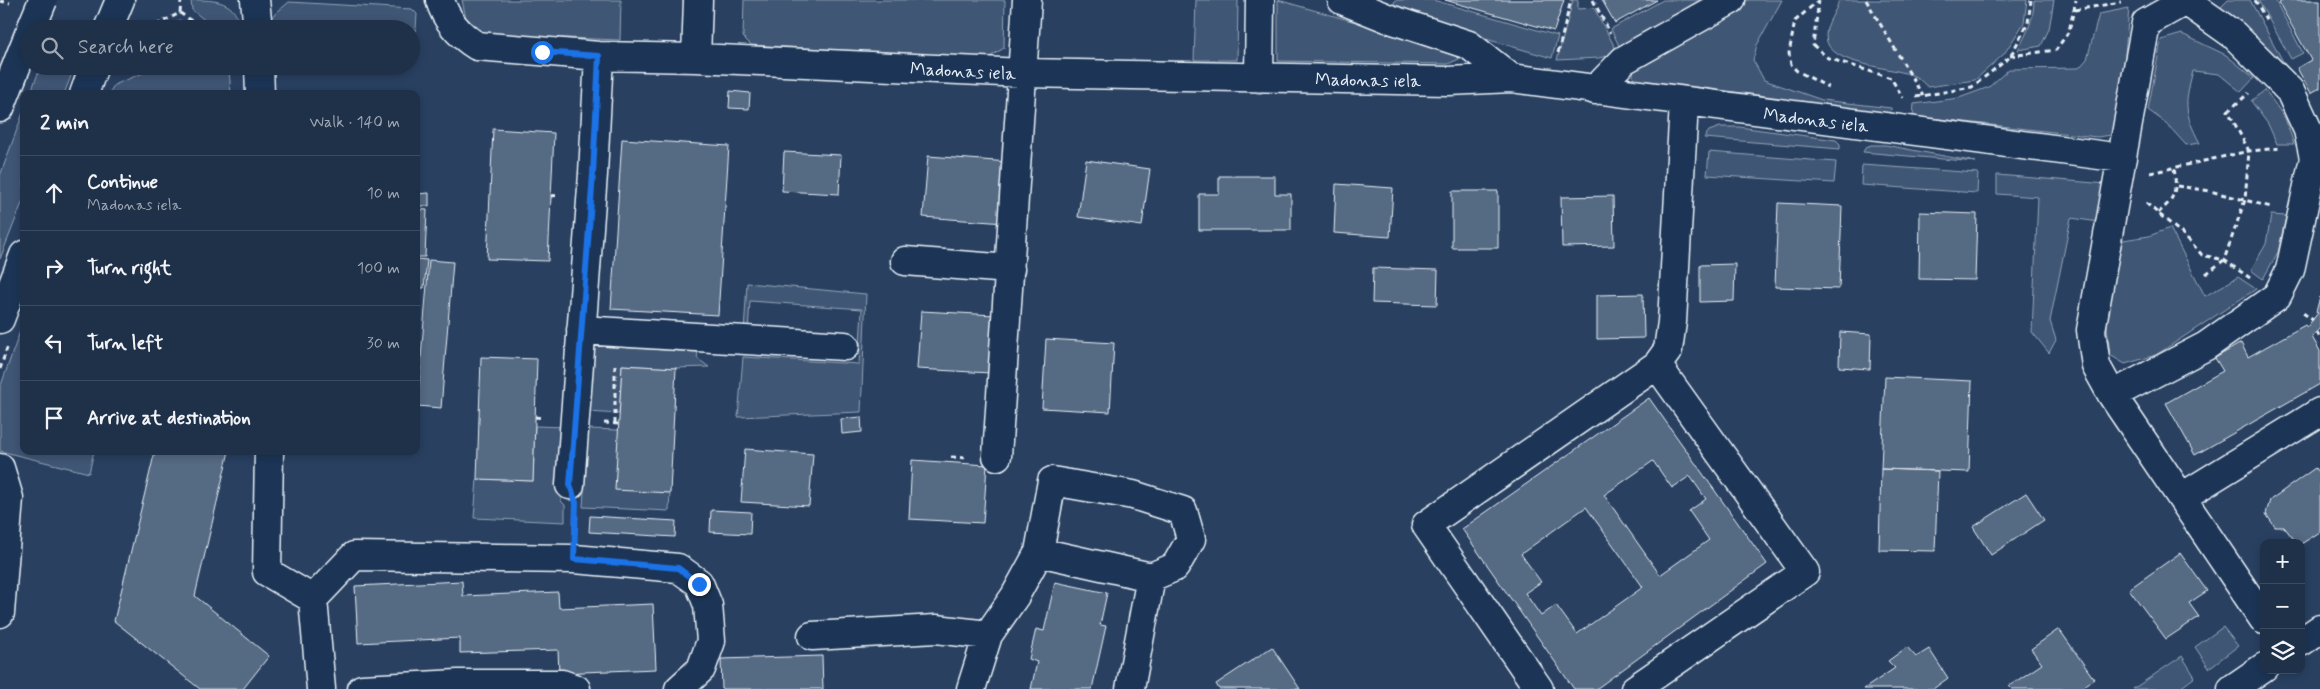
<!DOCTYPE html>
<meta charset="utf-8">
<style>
:root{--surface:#1f3049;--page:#2c3c53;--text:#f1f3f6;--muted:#a1a9b4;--line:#3c4b61}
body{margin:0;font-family:Mynerve,sans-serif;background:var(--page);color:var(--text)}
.controls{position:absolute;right:15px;bottom:15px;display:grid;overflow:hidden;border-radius:10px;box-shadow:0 2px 8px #0003}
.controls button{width:45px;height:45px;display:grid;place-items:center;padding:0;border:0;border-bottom:1px solid var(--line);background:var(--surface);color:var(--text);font:25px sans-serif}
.stop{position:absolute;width:15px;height:15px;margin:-11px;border:4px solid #1a73e8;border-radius:50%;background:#fff}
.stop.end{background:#1a73e8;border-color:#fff;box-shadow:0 1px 5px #0008}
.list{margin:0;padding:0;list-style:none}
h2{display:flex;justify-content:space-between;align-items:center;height:65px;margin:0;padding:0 20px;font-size:21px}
h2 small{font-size:16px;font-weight:400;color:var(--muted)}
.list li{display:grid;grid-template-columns:32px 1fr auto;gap:15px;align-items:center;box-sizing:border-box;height:75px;padding:0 20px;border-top:1px solid var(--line)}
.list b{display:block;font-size:19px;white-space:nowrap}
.list p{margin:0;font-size:16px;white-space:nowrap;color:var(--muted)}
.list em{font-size:16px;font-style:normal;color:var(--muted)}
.icon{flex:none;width:28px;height:28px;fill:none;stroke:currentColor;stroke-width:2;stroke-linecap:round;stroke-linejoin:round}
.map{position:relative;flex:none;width:2320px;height:689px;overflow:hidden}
.search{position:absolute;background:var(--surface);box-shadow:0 2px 8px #0003;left:20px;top:20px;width:400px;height:55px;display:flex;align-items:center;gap:12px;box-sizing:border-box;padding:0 18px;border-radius:28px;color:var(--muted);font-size:19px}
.panel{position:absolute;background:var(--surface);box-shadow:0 2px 8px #0003;left:20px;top:90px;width:400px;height:365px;border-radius:10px}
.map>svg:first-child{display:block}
.green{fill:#415774;stroke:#94a4b6}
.building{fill:#556a83;stroke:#e8f1f8;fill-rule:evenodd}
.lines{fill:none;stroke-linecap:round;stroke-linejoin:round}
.minor-casing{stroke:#e8f1f8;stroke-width:31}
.major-casing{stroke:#e8f1f8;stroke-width:31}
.path{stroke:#e8f1f8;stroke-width:3;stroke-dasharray:5 4;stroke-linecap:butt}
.minor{stroke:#1d3557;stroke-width:28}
.major{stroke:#1d3557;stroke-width:28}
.major-bridge-casing{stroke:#e8f1f8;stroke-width:31;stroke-linecap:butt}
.major-bridge{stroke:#1d3557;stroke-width:28}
.route{stroke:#1a73e8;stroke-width:6}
.labels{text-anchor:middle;stroke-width:4;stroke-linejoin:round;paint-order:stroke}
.street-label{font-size:18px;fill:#e8f1f8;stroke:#1d3557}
</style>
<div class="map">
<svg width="2320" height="689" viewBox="0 0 2320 689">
<rect width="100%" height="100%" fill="#294061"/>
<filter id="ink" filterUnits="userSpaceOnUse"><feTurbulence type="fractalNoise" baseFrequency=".02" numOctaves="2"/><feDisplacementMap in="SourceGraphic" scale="10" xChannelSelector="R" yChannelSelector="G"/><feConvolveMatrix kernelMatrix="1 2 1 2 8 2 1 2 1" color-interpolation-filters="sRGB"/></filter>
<g filter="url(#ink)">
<!-- green -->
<path class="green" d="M191 0C215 0 238 0 239 29H216L192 10Z
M462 0H621L620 40 487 35 466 18Z
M744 0H1005L1004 48 988 58 751 45 743 37Z
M1196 0H1238L1237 60H1194Z
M1278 0 1454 50 1459 59 1448 64 1278 61Z
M1395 0H1433L1558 36 1552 58 1392 12Z
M1573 0H1578V9L1594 8 1618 53 1599 58 1557 60Z
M1663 0H1710L1621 50 1611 29Z
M1748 0H1782L1757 45 1753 60 1764 80 1822 100 1891 108 1892 116 1638 83 1633 77V68L1641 61Z
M1839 0H2027L2024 23 2004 54 1975 80 1928 87C1924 84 1921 80 1916 77 1896 66 1826 67 1826 36 1826 22 1836 13 1839 0Z
M2034 0H2054L2049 29 2041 46 2018 50C2027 33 2034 19 2034 0Z
M2228 0H2250L2286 67 2219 9Z
M2258 0H2278L2276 2 2303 53 2291 59Z
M289 2 412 9 417 14 414 55H411V29H270V18Z
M2129 8 2119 124 2112 135 2097 137 1913 116 1914 104 1959 98 1989 87 2009 69 2079 68 2087 59 2099 14Z
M180 20 193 29H163Z
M2182 34 2226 55 2254 78 2241 92 2219 74 2193 71C2184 104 2184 113 2200 143L2186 145 2166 123 2148 110 2161 40Z
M41 66H75L64 94H30Z
M160 66H225L229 70 231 94H109L114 85Z
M2265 90 2285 118 2294 144H2277L2268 124 2251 101Z
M24 110V198L0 259V176Z
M1720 127H1739L1836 140 1840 144V149L1704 138 1709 131Z
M1871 145H1885L1976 162 1863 152 1866 147Z
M1709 152 1836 162 1834 183 1707 175Z
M1862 165 1978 173 1977 193 1861 185Z
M1997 175 2107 184 2099 222 2071 218 2050 321 2056 340 2049 353 2032 332 2038 197 1997 194Z
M2271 215 2286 216 2278 252 2263 279 2251 270 2266 244Z
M2170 228 2205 296 2238 277 2256 289 2156 355 2125 364 2110 355 2105 306 2123 240 2149 236Z
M747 283 866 294 861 412 738 417 743 357 859 364 862 309 750 301 748 332H744Z
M24 320V451H94L89 473 0 451V388Z
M598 346 698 352 697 358 709 367 676 368 622 365 619 414 588 412 592 348Z
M535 426 565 427 561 501 565 505V522L474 518 477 479 533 481Z
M588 429 618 430 670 493 669 511 583 507Z
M2223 627 2238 646 2209 668 2195 647Z
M2182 656 2195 677 2179 689H2133Z"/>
<!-- building -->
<path class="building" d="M1445 0H1564L1554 31Z
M1602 0H1657L1615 23Z
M2284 0H2320V88L2311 93 2297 68 2311 60 2279 3Z
M730 91 750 93 749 109 729 108Z
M493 129 554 133 548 261 487 259Z
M622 139 729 146 718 315 611 309Z
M784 152 841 155 839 194 782 191Z
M928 156 1009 162 1005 223 923 217Z
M1086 160 1150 169 1142 226 1078 217Z
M1219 176H1275V194H1291V230H1199V194H1219Z
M1336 184 1393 188 1390 237 1334 233Z
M1452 191H1498V248H1452Z
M429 193V206H416V194Z
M1613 196 1614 246 1562 247 1561 197Z
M1778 203 1842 206 1839 289 1775 287Z
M416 209 427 210 425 257H416Z
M1920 212 1977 214 1975 280 1919 279Z
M416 259 427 260 424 288H416Z
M429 260 453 262 441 408 417 406Z
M1735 264 1734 301 1700 302V265Z
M1373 268 1438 270 1437 305 1372 303Z
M1643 294 1644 338 1597 339V295Z
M2320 297V328L2312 337 2320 351V384L2195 455 2166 403 2223 371 2215 358 2241 343 2248 357 2305 325 2307 327 2318 313 2316 312Z
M921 311 995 315 991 373 917 369Z
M1840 332 1871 334 1870 369 1839 367Z
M1046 339 1114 343 1110 412 1042 408Z
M481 357 537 359 533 481 477 479Z
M622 365 676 368 670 493 615 490Z
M1885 377 1972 381 1969 472 1881 469Z
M1649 398 1767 564 1596 689H1574L1462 529ZM1653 461 1672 488 1690 476 1706 499 1689 511 1709 540 1660 575 1604 495ZM1586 507 1643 587 1577 634 1556 605 1541 616 1525 593 1541 582 1521 554Z
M861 417 862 432 842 434 841 419Z
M745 449 813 454 809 506 741 502Z
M155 451H229L195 596 269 656 243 689H200L114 621Z
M912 460 987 465 983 523 909 519Z
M2315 468 2318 472 2320 471V532L2301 544 2297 543 2284 527H2275L2266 514 2270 500Z
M1881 469 1938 471 1935 551 1879 550Z
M2026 493 2044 520 1991 555 1973 527Z
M711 510 751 512 750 534 710 532Z
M590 516 676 521 675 537 589 532Z
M2180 553 2207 591 2189 603 2199 617 2166 639 2129 589Z
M462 581 463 596 558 592 559 608 653 604 656 669 559 673 558 650 460 653V638L358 643 355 586Z
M1055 582 1107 593 1100 625 1106 626 1092 689H1031L1037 662 1029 659 1036 629 1044 631Z
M2059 629 2094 679 2080 689H2012L2009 686 2042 664 2031 649Z
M1272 647 1300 689H1219L1216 684Z
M1907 647 1916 657 1929 649 1948 678 1933 689H1864L1895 668 1888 661Z
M822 656 823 689H722L721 659Z"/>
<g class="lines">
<!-- minor casing -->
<g class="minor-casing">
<path id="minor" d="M255 0 258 29
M440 0C446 20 459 35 477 46L599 56 696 58 1024 73 1449 81 1511 78
M1342 0 1387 18 1469 45 1511 78 2122 158
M2187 0 2146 23 2091 330 2096 366 2112 395 2264 620
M108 29 120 0
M696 58 698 0
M259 66 260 94
M1259 78 1260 0
M1595 90 1624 60 1731 0
M84 94 94 66
M905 261 1010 269
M0 319 24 255
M581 330 845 346
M2112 395 2206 346 2277 296 2290 270 2314 158 2308 130 2290 91 2234 35 2186 1
M269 451 267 572 313 599 321 689
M997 456 1027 0
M0 468 9 498 0 613
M570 485 593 174 599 56
M2182 497 2320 412
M1039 552 1151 577 1130 689
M313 599 354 556 574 559 678 568 699 583 708 605 711 641 701 669 679 689
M812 636 936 629 988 635
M2301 642 2320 629
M362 689 458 684H562L576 689
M971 689 988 635 1015 596 1039 552 1052 481 1133 495 1183 511 1191 539 1175 567 1151 577
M1539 689 1426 525 1657 365 1668 350 1672 322 1684 103
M1635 689 1805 572 1657 365
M2232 689 2264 667"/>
</g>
<!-- major casing -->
<g class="major-casing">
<path id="major" d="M0 108 29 34"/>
</g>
<!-- path -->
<path class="path" d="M1593 0 1610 33
M1819 0 1813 45 1828 58 1891 78 1903 98
M1819 0 1795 21 1789 53 1791 65 1797 71 1828 87
M1866 0 1923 96
M2255 0 2267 21
M0 1 10 3
M2075 10 2121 2
M180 13 203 29
M148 29 180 13 181 0
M1558 53 1571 0
M2010 56 2056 50 2069 31 2076 0
M125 71 136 66
M1916 97 1972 87 2010 57 2028 23 2031 0
M2150 173 2249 151 2281 148
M2177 186 2210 191 2271 207
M551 196 560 195
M2146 203 2186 237 2202 255 2224 260 2250 278
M2158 213C2176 198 2177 190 2174 167
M2206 274 2224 260 2245 200 2249 151 2228 111 2249 93
M2303 313 2313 320
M2317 332 2320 338
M0 369 7 348
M535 417 543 418
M604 423 619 424
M615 424V362
M951 457 967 458
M575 528 576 515"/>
<!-- minor -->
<use href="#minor" class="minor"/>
<!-- major -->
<use href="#major" class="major"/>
<!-- major-bridge casing -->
<g class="major-bridge-casing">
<path id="major-bridge" d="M31 29 43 0"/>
</g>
<!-- major-bridge -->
<use href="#major-bridge" class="major-bridge"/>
</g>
</g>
<g class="lines" filter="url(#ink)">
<!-- route -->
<path class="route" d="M542 52 599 56 593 174 570 485 576 503 574 559 678 568 699 584"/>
</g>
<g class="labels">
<!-- street labels -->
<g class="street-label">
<text transform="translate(963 71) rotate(3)" y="6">Madonas iela</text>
<text transform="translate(1368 80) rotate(1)" y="6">Madonas iela</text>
<text transform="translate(1816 120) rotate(7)" y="6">Madonas iela</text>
</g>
</g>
</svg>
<div class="controls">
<button>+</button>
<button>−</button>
<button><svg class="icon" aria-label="layers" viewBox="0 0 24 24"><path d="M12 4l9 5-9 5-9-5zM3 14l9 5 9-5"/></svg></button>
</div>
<div class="stop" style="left:542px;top:52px"></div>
<div class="stop end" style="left:699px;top:584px"></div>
<div class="search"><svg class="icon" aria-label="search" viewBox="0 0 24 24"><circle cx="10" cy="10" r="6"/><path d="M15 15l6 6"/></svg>Search here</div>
<section class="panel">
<h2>2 min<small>Walk · 140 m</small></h2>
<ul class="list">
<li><svg class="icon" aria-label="ahead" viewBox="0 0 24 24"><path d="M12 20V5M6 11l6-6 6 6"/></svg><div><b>Continue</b><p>Madonas iela</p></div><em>10 m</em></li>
<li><svg class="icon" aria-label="right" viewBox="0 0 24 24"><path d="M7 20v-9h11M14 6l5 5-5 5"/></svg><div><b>Turn right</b></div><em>100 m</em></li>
<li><svg class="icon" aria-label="left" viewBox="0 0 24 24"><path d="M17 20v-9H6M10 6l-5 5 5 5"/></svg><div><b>Turn left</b></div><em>30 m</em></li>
<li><svg class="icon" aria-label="arrive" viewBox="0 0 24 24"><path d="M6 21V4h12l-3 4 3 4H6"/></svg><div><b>Arrive at destination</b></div></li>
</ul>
</section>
</div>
